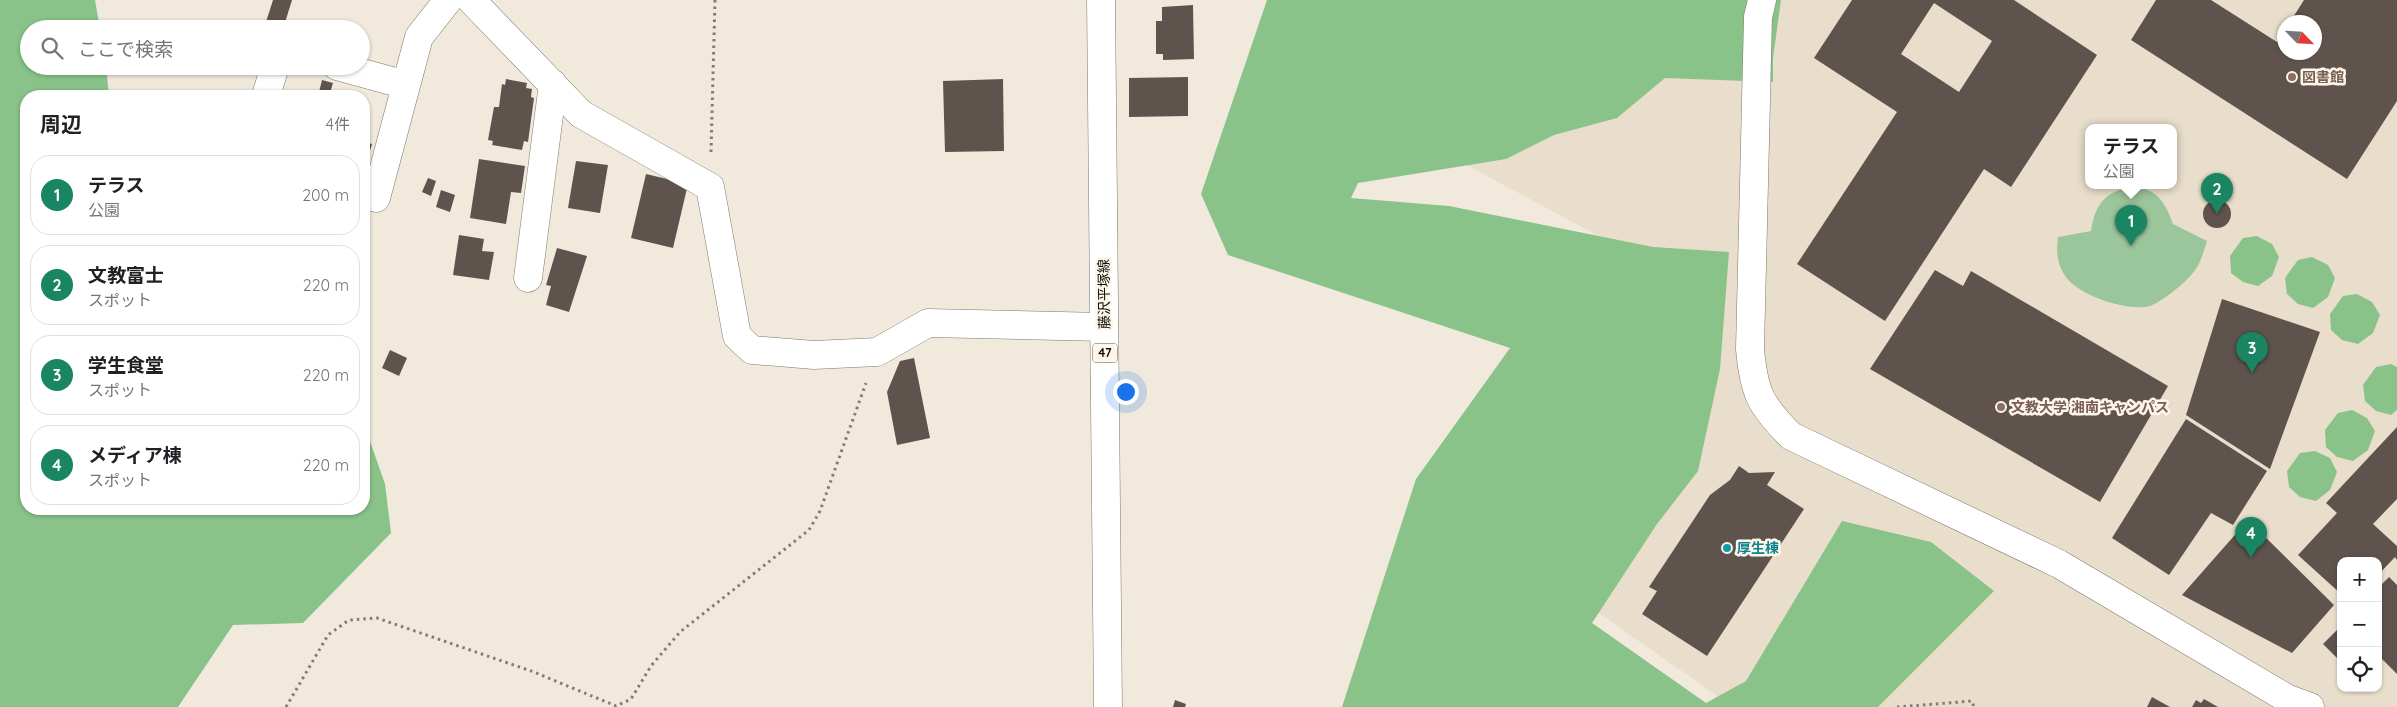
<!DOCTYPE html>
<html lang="ja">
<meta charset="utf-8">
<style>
:root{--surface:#fff;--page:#f2f2f2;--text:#202124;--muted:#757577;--line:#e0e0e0;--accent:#198562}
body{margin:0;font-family:Quicksand,"Noto Sans JP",sans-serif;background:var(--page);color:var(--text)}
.controls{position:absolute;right:15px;bottom:15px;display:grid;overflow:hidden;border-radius:10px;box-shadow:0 1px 4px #0004}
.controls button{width:45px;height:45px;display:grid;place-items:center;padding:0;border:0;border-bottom:1px solid var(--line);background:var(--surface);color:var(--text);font:25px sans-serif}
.compass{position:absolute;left:2277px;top:15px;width:45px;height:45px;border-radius:50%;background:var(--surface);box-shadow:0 1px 4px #0004;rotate:115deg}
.you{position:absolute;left:1125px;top:391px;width:18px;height:18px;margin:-12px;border:4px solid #fff;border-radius:50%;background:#1a73e8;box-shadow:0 0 0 8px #1a73e833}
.badge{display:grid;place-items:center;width:32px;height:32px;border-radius:50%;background:var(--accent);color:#fff;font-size:16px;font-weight:700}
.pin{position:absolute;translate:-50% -41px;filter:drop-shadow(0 1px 2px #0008)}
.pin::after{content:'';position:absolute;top:26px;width:18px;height:15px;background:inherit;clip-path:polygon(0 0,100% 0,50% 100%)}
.popup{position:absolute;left:2085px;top:124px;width:92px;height:65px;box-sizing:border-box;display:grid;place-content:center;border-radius:10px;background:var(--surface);filter:drop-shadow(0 1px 4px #0005);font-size:16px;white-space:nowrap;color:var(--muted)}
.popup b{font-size:19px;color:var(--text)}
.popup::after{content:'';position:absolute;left:50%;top:100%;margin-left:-10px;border:10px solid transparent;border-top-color:var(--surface)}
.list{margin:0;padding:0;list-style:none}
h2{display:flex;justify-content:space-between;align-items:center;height:65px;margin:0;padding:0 20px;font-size:21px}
h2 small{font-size:16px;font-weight:400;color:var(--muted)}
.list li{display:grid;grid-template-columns:32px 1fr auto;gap:15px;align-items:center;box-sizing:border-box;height:80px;margin:0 10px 10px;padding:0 10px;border:1px solid var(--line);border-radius:20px}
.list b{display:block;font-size:19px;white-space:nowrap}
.list p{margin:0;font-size:16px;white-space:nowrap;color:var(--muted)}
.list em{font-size:16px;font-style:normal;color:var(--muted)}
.icon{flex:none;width:28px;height:28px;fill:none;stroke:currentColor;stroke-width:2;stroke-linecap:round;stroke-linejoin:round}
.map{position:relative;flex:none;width:2397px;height:707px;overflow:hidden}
.search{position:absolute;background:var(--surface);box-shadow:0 1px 4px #0004;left:20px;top:20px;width:350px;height:55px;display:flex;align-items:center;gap:12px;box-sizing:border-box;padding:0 18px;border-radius:28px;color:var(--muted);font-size:19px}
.panel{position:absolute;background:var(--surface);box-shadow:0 1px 4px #0004;left:20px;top:90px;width:350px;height:425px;border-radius:20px}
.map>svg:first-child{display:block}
.built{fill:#e9decb;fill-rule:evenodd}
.green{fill:#9bc59a}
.forest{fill:#89c389}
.building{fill:#5f544d;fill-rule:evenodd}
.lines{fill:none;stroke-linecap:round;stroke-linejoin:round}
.minor-casing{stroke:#7e786d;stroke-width:29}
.major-casing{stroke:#7e786d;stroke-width:29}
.path{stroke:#817c74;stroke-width:3;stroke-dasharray:2.5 4;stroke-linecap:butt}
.minor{stroke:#fff;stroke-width:28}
.major{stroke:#fff;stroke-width:28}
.education-dot{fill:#8d6e63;stroke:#fdf6e9;stroke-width:2}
.culture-dot{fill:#0f9aa8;stroke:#fdf6e9;stroke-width:2}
.labels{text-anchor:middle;stroke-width:5;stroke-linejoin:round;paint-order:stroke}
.shield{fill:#fdf6e9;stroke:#56524c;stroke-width:1}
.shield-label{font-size:12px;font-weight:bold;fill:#0f0c08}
.education-label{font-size:14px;font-weight:bold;fill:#785e54;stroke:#fdf6e9;text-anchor:start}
.street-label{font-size:14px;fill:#0f0c08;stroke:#fdf6e9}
.culture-label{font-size:14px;font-weight:bold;fill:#0d838f;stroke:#fdf6e9;text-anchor:start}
</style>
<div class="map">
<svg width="2397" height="707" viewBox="0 0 2397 707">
<rect width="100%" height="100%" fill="#f0e9dc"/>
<!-- built -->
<path class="built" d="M1314 0H2397V707H1733L1576 597 1628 252 1328 90ZM2284 22H2314V52H2284ZM2088 127H2174V185H2088ZM2341 561H2378V688H2341Z"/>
<!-- green -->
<path class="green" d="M2128 187C2155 186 2165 201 2173 224L2207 241C2204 250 2201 262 2195 270 2189 280 2162 302 2150 306 2129 312 2079 296 2066 277 2057 265 2056 252 2058 237L2091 231C2095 206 2103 194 2128 187Z"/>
<!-- forest -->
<path class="forest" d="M0 0H95L100 29H29V66H106L109 96H26V509H364V424L385 484 391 533 303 623 233 625 178 707H0Z
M1267 0H1781L1773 58V82L1665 78 1617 118 1554 135 1506 159 1358 183 1351 198 1449 206 1653 247 1729 252 1720 369 1698 471 1657 524 1592 623 1706 703 1746 681 1842 521 1931 542 1994 591 1878 707H1342L1416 479 1510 348 1228 255 1201 194Z
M2257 236 2272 244 2279 257 2272 276 2258 286 2243 282 2231 273 2230 256 2243 238Z
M2312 257 2328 265 2335 278 2328 297 2313 308 2298 304 2287 294 2285 278 2298 260Z
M2357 294 2372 302 2380 315 2373 333 2358 344 2342 340 2331 330 2330 314 2343 296Z
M2391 364 2397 367V410L2391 415 2376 411 2365 401 2363 385 2376 367Z
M2352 410 2367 418 2375 431 2368 450 2353 461 2337 457 2326 447 2325 430 2338 413Z
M2315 451 2330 458 2337 472 2330 490 2316 501 2300 497 2289 487 2287 471 2300 453Z"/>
<!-- building -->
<path class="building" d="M273 0H292L283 29H273L274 24 266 22Z
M1852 0H2014L2097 55 2011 187 1984 169 1885 321 1797 264 1897 112 1814 58ZM1934 3 1992 41 1959 92 1901 54Z
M2156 0H2211L2277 42 2284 31V52H2314V22H2290L2304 0H2397V101L2347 179 2131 40Z
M1193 5 1194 59 1163 60V54H1156V21H1162V7Z
M1188 77V116L1129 117V78Z
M506 79 527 83 526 88 532 89 531 97 534 98 528 142 524 141 522 150 492 145 493 141 488 140 494 107H499L502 84 505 85Z
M1003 79 1004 151 945 152 943 81Z
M322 80 333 83 329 96H318Z
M364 142 372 144 364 170Z
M479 159 525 166 521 193 511 192 506 224 470 218Z
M576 161 608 165 600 213 568 208Z
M646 174 688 184 673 248 631 238Z
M428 178 436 181 431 196 422 192Z
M441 190 455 195 450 212 436 207Z
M2203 214a14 14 0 1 1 28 0a14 14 0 1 1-28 0Z
M459 235 484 239 482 251 494 252 489 280 453 275Z
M557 248 587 256 569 312 546 305 551 286 546 285Z
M1935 270 1963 286 1971 271 2168 386 2100 502 1870 369Z
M2222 299 2320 332 2270 469 2186 415Z
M390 350 407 358 399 376 382 368Z
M914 358 930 438 897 445 887 392 900 361Z
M2186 419 2267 471 2233 525 2211 513 2169 575 2112 538Z
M2397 427V499L2373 524 2397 546V560L2395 557 2378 575V561H2341V594L2298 555 2337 513 2326 503Z
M1739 466 1749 473 1775 472 1767 485 1804 509 1707 656 1642 614 1657 591 1649 587 1710 495 1730 480Z
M2248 520 2334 605 2292 653 2182 595Z
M2389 577 2397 585V674L2378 655V588Z
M2341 626V662L2323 644Z
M2152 697 2170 707H2147Z
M2204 699 2218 707H2192L2196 700 2201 703Z
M1175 700 1186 704 1185 707H1173Z"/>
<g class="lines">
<!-- minor casing -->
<g class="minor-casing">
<path id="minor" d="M471 0 581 114 710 187 737 336 752 350 814 355 877 352 928 323 1104 327
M1762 0 1758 17 1750 349C1754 393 1760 405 1791 436L2059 564 2288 699 2310 707
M337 66 406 85
M266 96 275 66
M364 194 376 198 419 37 448 0
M528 278 553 84"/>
</g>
<!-- major casing -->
<g class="major-casing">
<path id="major" d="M1101 0 1108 707"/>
</g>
<!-- path -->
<path class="path" d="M711 152 715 0
M286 707 328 635 349 620 377 618 534 672 616 706 631 699 651 666 680 632 809 530 820 511 866 383
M1897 707 1972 701 1974 707"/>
<!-- minor -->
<use href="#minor" class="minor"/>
<!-- major -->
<use href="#major" class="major"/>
</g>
<!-- markers -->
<g class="education-dot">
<circle cx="2292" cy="77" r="5"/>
<circle cx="2001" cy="407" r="5"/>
</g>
<circle class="culture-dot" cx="1727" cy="548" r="5"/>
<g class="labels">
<!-- shield labels -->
<rect class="shield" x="1092.5" y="343.5" width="25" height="19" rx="4"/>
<g class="shield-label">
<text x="1105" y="357">47</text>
</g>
<!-- education labels -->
<g class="education-label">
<text x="2302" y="82">図書館</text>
<text x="2011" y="412">文教大学 湘南キャンパス</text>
</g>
<!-- street labels -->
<g class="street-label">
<text transform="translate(1104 294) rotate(-91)" y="5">藤沢平塚線</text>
</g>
<!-- culture labels -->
<g class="culture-label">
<text x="1737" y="553">厚生棟</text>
</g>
</g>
</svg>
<div class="controls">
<button>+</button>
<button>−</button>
<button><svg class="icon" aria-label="locate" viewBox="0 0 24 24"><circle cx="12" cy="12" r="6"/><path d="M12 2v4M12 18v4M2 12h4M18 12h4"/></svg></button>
</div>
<svg class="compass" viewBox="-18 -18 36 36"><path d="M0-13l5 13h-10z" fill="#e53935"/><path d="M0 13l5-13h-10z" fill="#757577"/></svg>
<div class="you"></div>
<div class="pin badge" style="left:2131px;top:246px">1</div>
<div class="popup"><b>テラス</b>公園</div>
<div class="pin badge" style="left:2217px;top:214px">2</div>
<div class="pin badge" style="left:2252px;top:373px">3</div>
<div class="pin badge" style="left:2251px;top:558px">4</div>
<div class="search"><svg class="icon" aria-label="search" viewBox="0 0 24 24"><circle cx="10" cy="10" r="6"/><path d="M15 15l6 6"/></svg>ここで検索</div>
<section class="panel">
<h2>周辺<small>4件</small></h2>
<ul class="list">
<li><span class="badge">1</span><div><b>テラス</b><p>公園</p></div><em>200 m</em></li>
<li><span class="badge">2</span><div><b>文教富士</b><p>スポット</p></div><em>220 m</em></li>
<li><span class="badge">3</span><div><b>学生食堂</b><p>スポット</p></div><em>220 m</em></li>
<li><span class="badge">4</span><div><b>メディア棟</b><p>スポット</p></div><em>220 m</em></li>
</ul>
</section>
</div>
